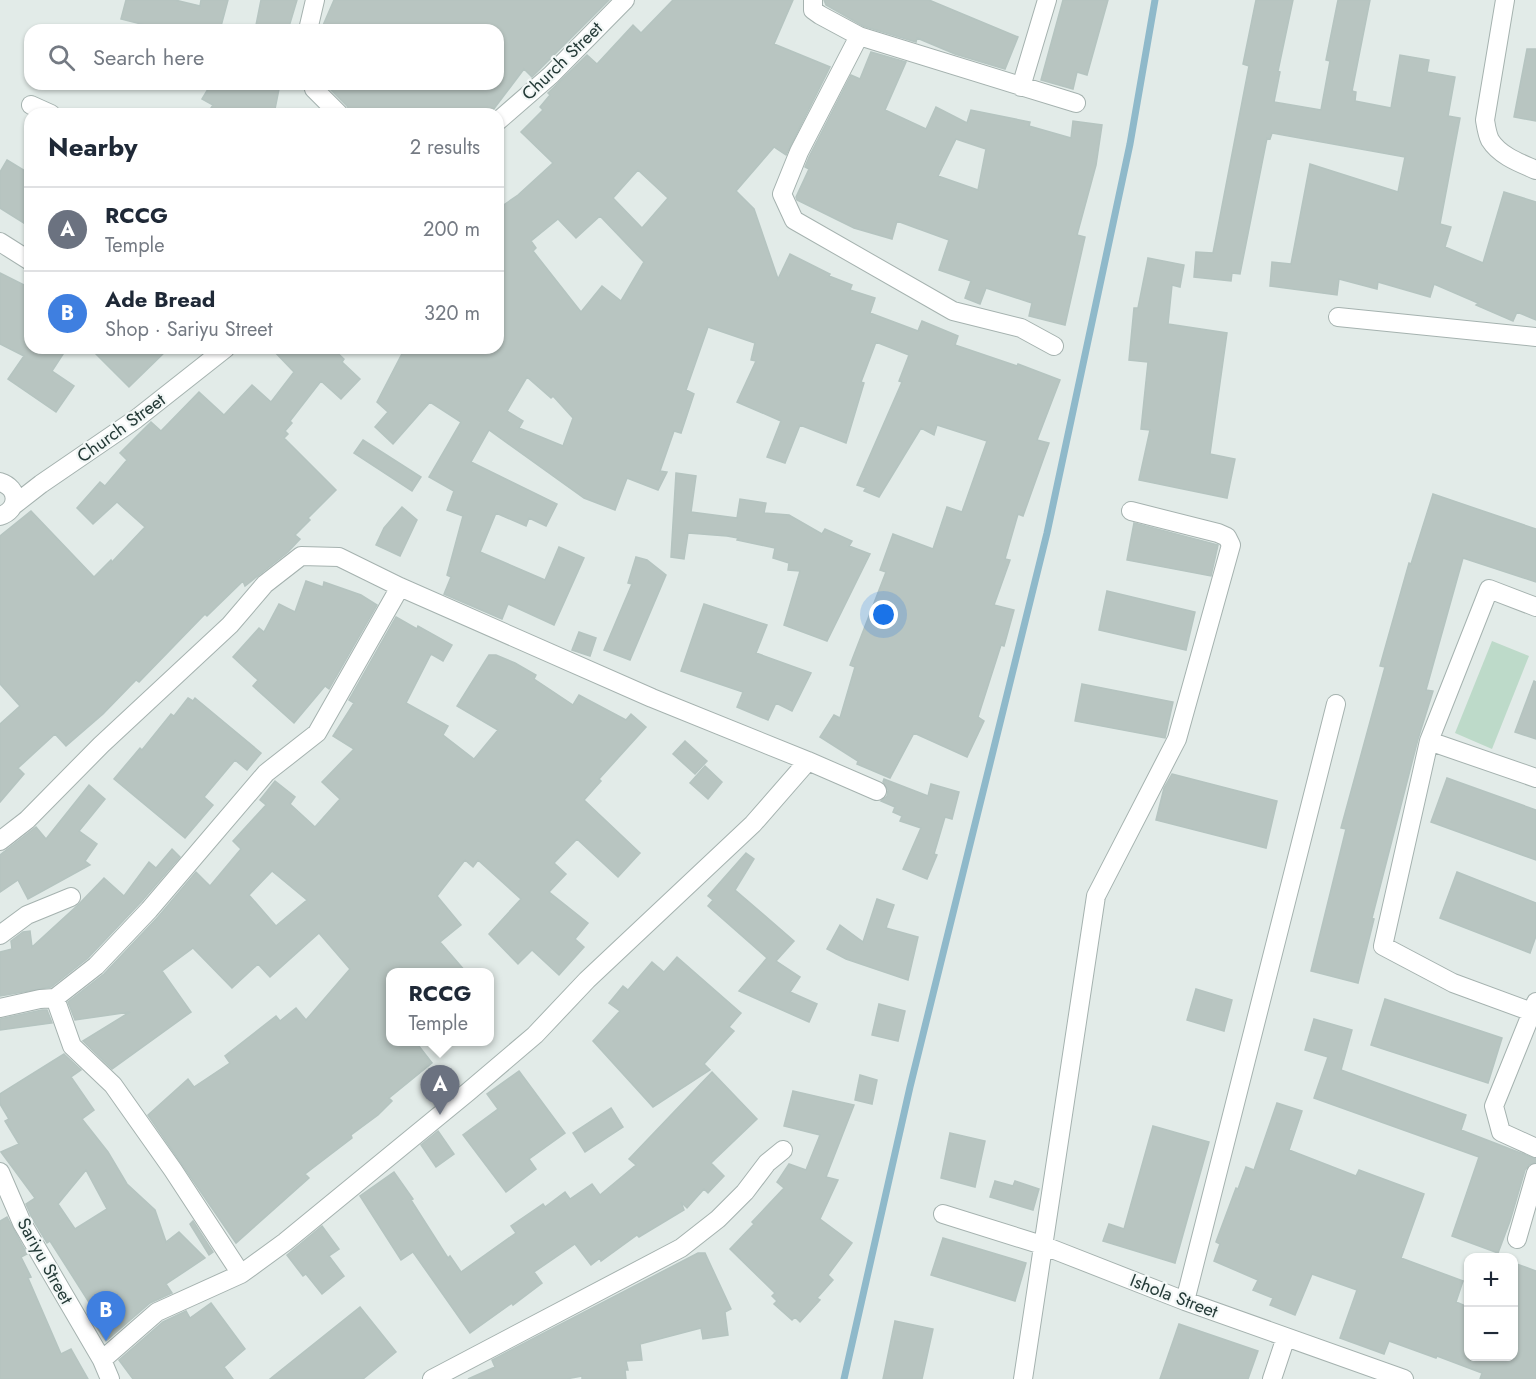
<!DOCTYPE html>
<meta charset="utf-8">
<style>
:root{--surface:#fff;--page:#f6f6f7;--text:#1f2937;--muted:#747a83;--line:#e0e1e3;--accent:#2563eb}
body{margin:0;font-family:Jost,sans-serif;background:var(--page);color:var(--text)}
.controls{position:absolute;right:18px;bottom:18px;display:grid;overflow:hidden;border-radius:12px;box-shadow:0 2px 4px #0004}
.controls button{width:54px;height:54px;display:grid;place-items:center;padding:0;border:0;border-bottom:2px solid var(--line);background:var(--surface);color:var(--text);font:30px sans-serif}
.you{position:absolute;left:884px;top:615px;width:21px;height:21px;margin:-15px;border:4px solid #fff;border-radius:50%;background:#1a73e8;box-shadow:0 0 0 9px #1a73e833}
.badge{display:grid;place-items:center;width:39px;height:39px;border-radius:50%;background:var(--accent);color:#fff;font-size:20px;font-weight:700}
.pin{position:absolute;translate:-50% -50px;filter:drop-shadow(0 2px 3px #0008)}
.pin::after{content:'';position:absolute;top:32px;width:21px;height:18px;background:inherit;clip-path:polygon(0 0,100% 0,50% 100%)}
.popup{position:absolute;left:386px;top:968px;width:108px;height:78px;box-sizing:border-box;display:grid;place-content:center;border-radius:12px;background:var(--surface);filter:drop-shadow(0 2px 4px #0005);font-size:20px;white-space:nowrap;color:var(--muted)}
.popup b{font-size:22px;color:var(--text)}
.popup::after{content:'';position:absolute;left:50%;top:100%;margin-left:-12px;border:12px solid transparent;border-top-color:var(--surface)}
.list{margin:0;padding:0;list-style:none}
h2{display:flex;justify-content:space-between;align-items:center;height:78px;margin:0;padding:0 24px;font-size:26px}
h2 small{font-size:20px;font-weight:400;color:var(--muted)}
.list li{display:grid;grid-template-columns:39px 1fr auto;gap:18px;align-items:center;box-sizing:border-box;height:84px;padding:0 24px;border-top:2px solid var(--line)}
.list b{display:block;font-size:22px;white-space:nowrap}
.list p{margin:0;font-size:20px;white-space:nowrap;color:var(--muted)}
.list em{font-size:20px;font-style:normal;color:var(--muted)}
.icon{flex:none;width:33px;height:33px;fill:none;stroke:currentColor;stroke-width:2;stroke-linecap:round;stroke-linejoin:round}
.map{position:relative;flex:none;width:1536px;height:1379px;overflow:hidden}
.search{position:absolute;background:var(--surface);box-shadow:0 2px 4px #0004;left:24px;top:24px;width:480px;height:66px;display:flex;align-items:center;gap:15px;box-sizing:border-box;padding:0 21px;border-radius:18px;color:var(--muted);font-size:22px}
.panel{position:absolute;background:var(--surface);box-shadow:0 2px 4px #0004;left:24px;top:108px;width:480px;height:246px;border-radius:18px}
.map>svg:first-child{display:block}
.green{fill:#bddac9}
.lines{fill:none;stroke-linecap:round;stroke-linejoin:round}
.stream{stroke:#8fb9ca;stroke-width:7}
.building{fill:#b8c5c1;stroke:#b5c4c0;stroke-width:1.5;fill-rule:evenodd}
.minor-casing{stroke:#a5b2af;stroke-width:20}
.minor{stroke:#fff;stroke-width:18}
.labels{text-anchor:middle;stroke-width:4.5;stroke-linejoin:round;paint-order:stroke}
.street-label{font-size:18px;fill:#243a37;stroke:#f2f7f6}
</style>
<div class="map">
<svg width="1536" height="1379" viewBox="0 0 1536 1379">
<rect width="100%" height="100%" fill="#e2ebe8"/>
<!-- green -->
<path class="green" d="M1492 641 1529 656 1492 749 1455 733Z"/>
<g class="lines">
<!-- stream -->
<path class="stream" d="M844 1379 910 1087 1047 533 1130 144 1155 0"/>
</g>
<!-- building -->
<path class="building" d="M126 0H175L200 6 201 0H228L220 30H165L121 19Z
M261 0H297L288 30H255Z
M334 0H609L532 77 524 69 490 114H352L347 106 325 84H498V30H321Z
M673 0H793L774 44 830 67 786 155 774 147 736 191 754 209 778 279 790 254 830 274 829 276 852 285 850 290 875 298 870 313 918 331 922 321 958 336 955 345 1017 366 1018 364 1060 380 1037 440 1049 443 1023 516 1018 514 1005 559 1010 560 994 605 1014 610 1004 646 1001 645 978 717 984 721 967 757 914 733 890 778 857 764 858 761 820 737 834 715 840 718 855 667 850 665 886 572 880 570 893 534 933 549 947 507 962 512 987 441 937 425 934 435 921 428 879 497 864 491 866 488 857 485 902 382 899 381 909 355 876 342 861 382 864 383 846 443 800 425 785 463 767 457 781 421 737 402 756 361 751 360 755 343 708 327 686 390 694 394 681 433 674 431 660 471 667 472 658 490 627 478 615 510 584 498 489 430 471 462 557 504 546 526 529 518 526 526 496 513 480 552 545 580 559 547 584 558 554 625 508 604 502 619 444 594 451 577 447 575 463 516 447 510 454 491 429 477 461 422 430 402 393 444 375 427 388 412 377 402 405 348H498V209L518 195 553 163 521 132 543 110 540 107 550 95 548 93 587 55 597 64 633 25 641 33ZM638 170 668 198 642 228 613 198ZM600 216 644 262 621 301 602 286 581 312 533 251 536 248 531 241 558 219 576 238ZM527 377 551 398 553 396 573 418 563 446 519 428 523 421 507 411Z
M824 0H929L1018 37 1005 69 955 54 917 38 916 42 863 26 826 5Z
M1063 0H1108L1087 75 1077 72 1073 89 1041 80Z
M1256 0H1293L1278 71 1280 72 1274 102 1321 110 1330 61 1326 60 1338 0H1370L1352 91 1356 92 1355 101 1391 108 1400 55 1429 60 1427 72 1455 77 1448 116 1460 118 1440 224 1451 227 1445 247 1483 263 1504 192 1536 202V320L1517 312 1513 321 1476 305 1478 303 1434 284 1430 297 1378 282 1377 289 1339 279 1337 295 1270 286 1272 262 1291 264 1310 164 1398 192 1405 157 1272 133 1270 139 1267 138 1240 274 1232 273 1231 281 1194 277 1196 252 1213 253 1249 66 1243 64Z
M1527 49H1536V121L1514 117Z
M871 52 906 62 885 110 926 129 936 107 967 123 971 110 1030 122 1029 126 1071 138 1073 121 1102 125 1096 165 1077 235 1085 237 1065 325 1029 316 1032 303 986 288 980 304 965 298 971 281 939 270 949 240 897 221 892 239 854 228 797 200 796 197 809 169 805 167 809 157 851 75 860 79ZM956 139 986 149 978 190 938 176Z
M211 84H280L274 114H207L213 105 202 99Z
M7 160 30 174V227L0 208V172Z
M1148 258 1184 265 1180 287 1172 285 1168 324 1227 333 1210 454 1235 459 1227 498 1139 480 1150 430 1141 429 1148 362 1129 360 1134 308H1138Z
M0 273 30 288V348H67L52 371 74 386 56 412 8 379 24 356 0 344Z
M90 348H169L129 387Z
M271 348H332L344 359 342 362 360 379 341 399 321 381 290 421 292 423 285 431 288 434 284 438 336 490 308 518 310 520 295 535 300 539 288 552 245 586 243 581 207 616 205 614 139 682 136 680 103 714 66 746 55 734 18 768 24 774 0 802V724L20 706 0 684V536L31 511 94 577 111 560 112 562 145 527 117 502 93 524 77 508 100 482 105 486 127 460 120 453 151 422 161 431 199 392 224 415 252 385 271 402 294 372Z
M363 440 421 477 412 491 354 453Z
M676 473 696 476 691 512 737 518 740 499 766 503 764 513 789 515 822 534 825 529 852 541 849 546 870 554 827 641 784 625 800 571 788 570 789 563 773 558 775 548 737 540 738 538 727 536 688 533 684 559 671 557Z
M1433 494 1536 529V582L1463 558 1426 690 1433 691 1418 739 1372 918 1374 919 1358 983 1311 971 1346 829 1341 828 1385 667 1380 666 1409 563 1411 564Z
M402 507 417 520 400 556 376 545 384 528Z
M1134 523 1218 545 1211 576 1127 560Z
M636 557 647 560 666 575 630 660 604 650 632 584 628 583Z
M306 581 323 587 324 582 361 595 377 605 329 689 325 686 294 723 253 686 258 680 233 657 259 628 264 632 279 604 295 612Z
M1107 591 1195 612 1186 650 1099 630Z
M704 604 767 625 756 653 811 673 792 711 776 703 768 720 737 707 743 692 681 671Z
M396 617 417 629 418 626 452 645 443 661 431 654 406 703 448 726 443 735 474 759 498 730 457 706 489 655H496L515 663 536 675 534 679 573 705 579 695 626 720 631 714 646 727 599 779 601 781 584 800 640 853 618 877 577 839 554 863 566 874 549 892 588 923 575 939 584 947 559 975 532 950 518 964 489 934 521 899 478 860 473 867 465 860 437 896 461 925 440 942 466 972H390V1041H415L432 1063 389 1098 392 1101 378 1115 351 1135 352 1138 305 1174 309 1178 236 1243 148 1115 188 1079 194 1087 230 1063 225 1056 276 1016 280 1021 296 1008 306 1020 350 969 319 933 270 977 258 964 232 988 193 948 162 971 191 1012 112 1069 83 1041 130 1012 75 1020 68 1002 104 974 158 917 196 872 210 886 241 849 233 841 266 805 260 800 275 781 295 797 290 804 315 827 340 799 322 782 354 749 333 736 354 703 349 700ZM272 871 307 900 276 926 249 895Z
M579 632 596 638 590 656 572 650Z
M1534 681 1536 682V739L1515 732Z
M1082 684 1173 702 1165 738 1075 721Z
M188 698 193 701 195 698 261 753 247 770 235 760 204 797 213 805 185 838 114 779 140 748 142 750 171 714 174 716Z
M685 741 707 761 695 774 673 754Z
M705 766 722 782 708 799 690 783Z
M1172 774 1277 801 1266 848 1156 820 1164 788Z
M1447 778 1536 810V860L1431 822Z
M884 779 928 796 931 784 959 792 952 819 945 817 934 854 937 855 927 879 903 869 921 828 900 821 902 816 893 812 895 807 881 801 887 796 888 790 883 782Z
M89 785 105 799 79 831 97 844 85 861 90 865 28 899 18 880 0 892V855L36 827 46 839Z
M172 849 180 857 141 902 88 958 51 987 0 996V952L12 949 11 941 23 932 30 931 32 947 79 904 104 878 124 896 149 862 156 868Z
M746 853 754 859 735 890 794 941 776 961 800 977 790 992 817 1004 809 1022 739 991 767 958 708 906 713 900 708 896Z
M1457 872 1536 903V936L1530 953 1440 918Z
M877 899 894 905 886 928 918 937 908 980 846 959 827 949 840 925 863 942Z
M677 957 741 1013 729 1027 734 1031 704 1064 710 1070 653 1107 593 1041 620 1011 609 1003 623 986 628 990 652 962 664 972Z
M1196 989 1232 1000 1224 1031 1187 1020Z
M1385 999 1502 1038 1488 1083 1371 1045Z
M879 1004 905 1011 898 1041 872 1035Z
M42 1010H47L52 1023 0 1030V1019Z
M1314 1019 1352 1030 1341 1070 1466 1115 1461 1130 1536 1159V1162L1529 1165 1525 1170 1510 1221 1498 1253 1452 1236 1479 1157 1314 1098 1328 1057 1305 1050Z
M64 1054 81 1070 71 1077 94 1110 82 1119 108 1152 127 1184 155 1210 166 1242 179 1232 205 1258 166 1284 172 1293 150 1303 106 1341 92 1320 99 1318 50 1241 47 1243 32 1218 26 1204 35 1198 1 1152 19 1144 5 1121 9 1119 0 1104V1094ZM86 1170 107 1209 75 1229 58 1204Z
M519 1071 565 1133 529 1159 536 1169 506 1192 463 1135 498 1109 487 1094Z
M712 1072 757 1119 711 1163 724 1176 708 1193 704 1189 687 1208 681 1202 684 1210 639 1237 637 1235 601 1261 600 1258 591 1265 575 1244 534 1272 542 1283 513 1305 512 1303 470 1333 413 1252 401 1260 360 1196 394 1172 413 1199 411 1200 448 1258 450 1256 461 1272 516 1233 511 1226 543 1204 545 1207 565 1192 570 1199 592 1184 600 1195 636 1165 629 1159Z
M860 1075 877 1080 872 1104 855 1100Z
M793 1091 854 1105 826 1177 838 1180 820 1219 852 1243 828 1275 833 1280 817 1298 820 1300 800 1322 795 1317 792 1320 774 1304 777 1301 772 1296 775 1293 730 1249 754 1224 752 1222 784 1188 777 1182 789 1164 806 1170 820 1135 784 1126Z
M1277 1103 1302 1111 1289 1150 1356 1176 1359 1170 1424 1194 1401 1258 1463 1281 1456 1302 1468 1307V1356H1514V1263L1536 1271V1379H1480L1482 1373 1437 1356 1436 1358 1389 1341 1384 1354 1340 1338 1357 1290 1312 1274 1295 1315 1270 1305 1273 1298 1253 1290 1258 1280 1214 1261 1220 1244 1216 1242 1236 1188 1238 1189 1246 1167 1254 1170Z
M611 1108 623 1127 585 1152 573 1133Z
M1153 1126 1209 1142 1175 1263 1103 1241 1109 1224 1124 1229Z
M438 1131 454 1154 436 1167 421 1145Z
M950 1133 985 1141 975 1187 941 1178Z
M995 1181 1013 1186 1015 1181 1039 1189 1033 1210 990 1197Z
M7 1217 27 1254 21 1257 31 1277 28 1278 61 1354 71 1349 88 1379H0V1221Z
M193 1221 213 1252 209 1255 190 1224Z
M322 1226 339 1249 329 1256 344 1276 322 1294 306 1274 303 1276 287 1255Z
M943 1238 1026 1263 1015 1301 931 1275Z
M698 1253H705L731 1309 725 1312 728 1335 703 1339 701 1328 640 1344 642 1360 626 1361 628 1370H625L626 1379H582V1376L566 1379H468L495 1367 492 1360Z
M211 1303 245 1349 224 1367 233 1379H133L119 1360 163 1322 186 1311 190 1318Z
M360 1307 396 1352 363 1379H270Z
M895 1321 933 1329 922 1379H883Z
M1179 1324 1258 1351 1248 1379H1160Z"/>
<g class="lines">
<!-- minor casing -->
<g class="minor-casing">
<path id="minor" d="M813 0V10L820 15 859 36 1076 103
M1505 0 1485 120C1486 126 1487 134 1490 140 1500 156 1520 163 1536 170
M308 30 315 0
M859 36 799 152 782 194 794 220 953 311 1021 328 1054 346
M313 84 314 89 339 114
M1021 87 1047 0
M31 105 51 114
M498 121 551 75 625 0
M0 242 30 261
M1338 317 1536 337
M0 482C20 488 19 510 0 516
M14 505 41 484 136 419 226 348
M1429 741 1536 778
M0 841 27 820 101 745 230 625 265 584 301 556 339 557 400 587 652 698 808 761 877 791
M0 935 27 915 71 897
M55 998 72 1046 113 1085 173 1170 241 1274
M1536 1002 1494 1106 1501 1132 1536 1148
M0 1008 40 999 55 998 96 966 149 910 266 773 317 733 400 587
M1532 1012 1453 983 1383 946 1429 741 1489 589 1536 607
M0 1172 22 1223 102 1360 110 1379
M943 1214 1042 1245 1185 1301 1404 1379
M1517 1239 1536 1173
M1185 1301 1336 704
M102 1360 157 1312 241 1274 285 1242 468 1092 535 1035 587 980 753 824 808 761
M432 1379 681 1248 718 1219 745 1192 767 1163 783 1150
M1023 1379 1096 896 1177 739 1231 545 1227 537 1218 533 1131 511
M1272 1379 1286 1337"/>
</g>
<!-- minor -->
<use href="#minor" class="minor"/>
</g>
<g class="labels">
<!-- street labels -->
<g class="street-label">
<text transform="translate(562 61) rotate(-44)" y="6">Church Street</text>
<text transform="translate(121 428) rotate(-36)" y="6">Church Street</text>
<text transform="translate(45 1261) rotate(61)" y="6">Sariyu Street</text>
<text transform="translate(1174 1296) rotate(21)" y="6">Ishola Street</text>
</g>
</g>
</svg>
<div class="controls">
<button>+</button>
<button>−</button>
</div>
<div class="you"></div>
<div class="pin badge" style="left:440px;top:1115px;background:#6b7280">A</div>
<div class="popup"><b>RCCG</b>Temple</div>
<div class="pin badge" style="left:106px;top:1341px;background:#3f7fe0">B</div>
<div class="search"><svg class="icon" aria-label="search" viewBox="0 0 24 24"><circle cx="10" cy="10" r="6"/><path d="M15 15l6 6"/></svg>Search here</div>
<section class="panel">
<h2>Nearby<small>2 results</small></h2>
<ul class="list">
<li><span class="badge" style="background:#6b7280">A</span><div><b>RCCG</b><p>Temple</p></div><em>200 m</em></li>
<li><span class="badge" style="background:#3f7fe0">B</span><div><b>Ade Bread</b><p>Shop · Sariyu Street</p></div><em>320 m</em></li>
</ul>
</section>
</div>
